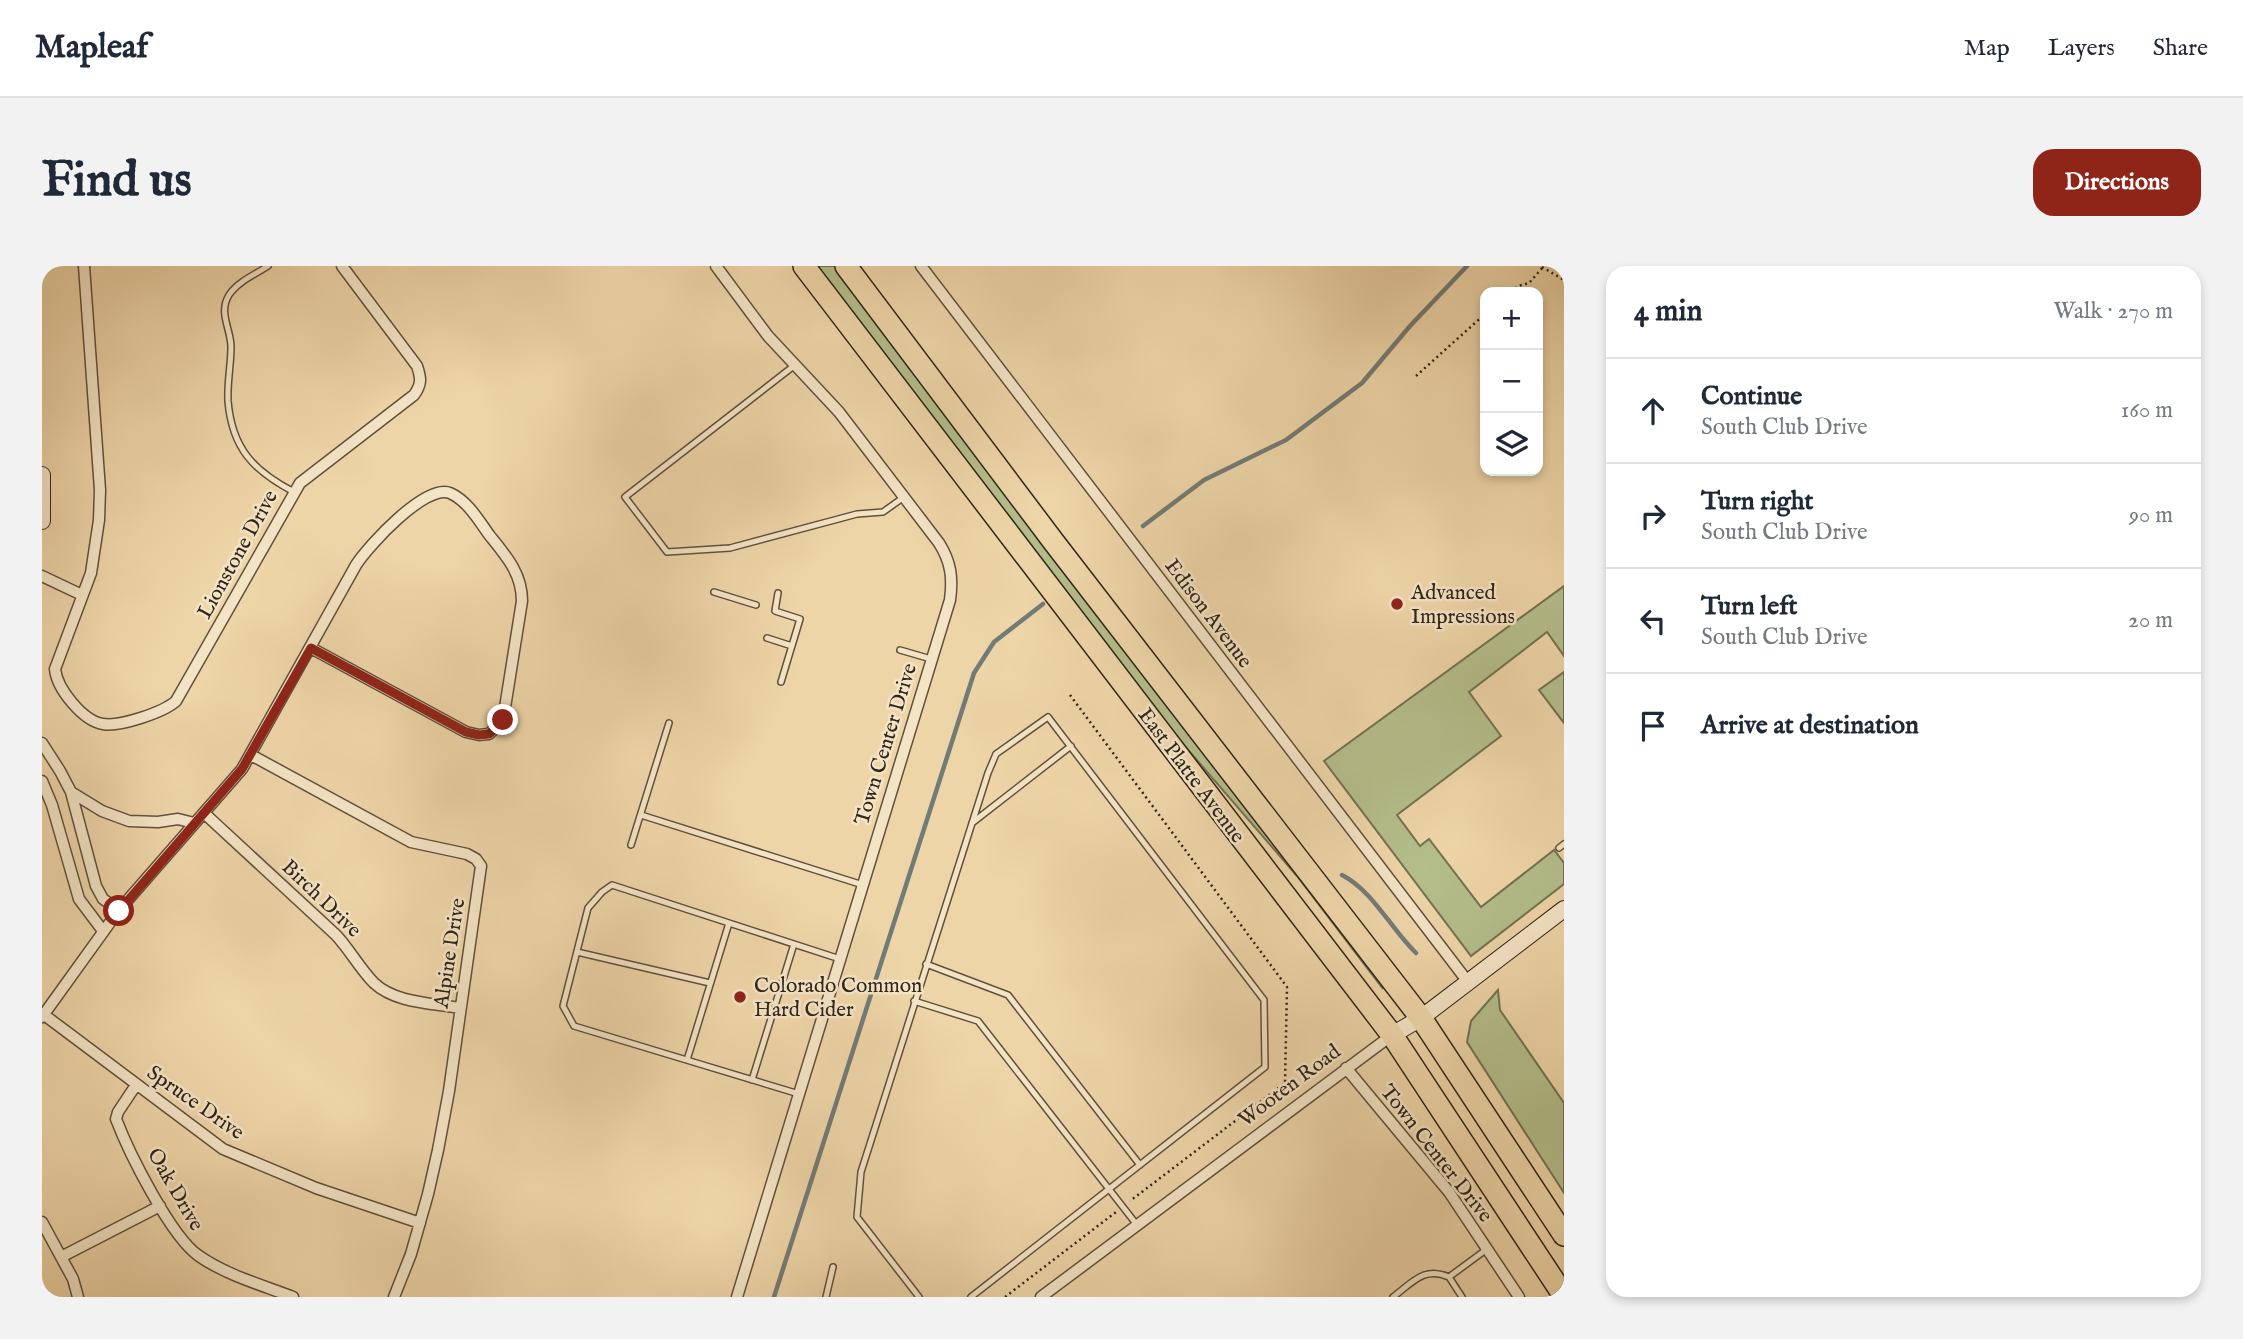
<!DOCTYPE html>
<meta charset="utf-8">
<style>
:root{--surface:#fff;--page:#f2f2f3;--text:#1f2937;--muted:#747a83;--line:#e0e1e3;--accent:#8f2418}
body{margin:0;font-family:"IM FELL English",serif;background:var(--page);color:var(--text)}
.controls{position:absolute;right:21px;top:21px;display:grid;overflow:hidden;border-radius:14px;box-shadow:0 4px 10px #0003}
.controls button{width:63px;height:63px;display:grid;place-items:center;padding:0;border:0;border-bottom:2px solid var(--line);background:var(--surface);color:var(--text);font:35px sans-serif}
.stop{position:absolute;width:21px;height:21px;margin:-16px;border:5px solid #8f2418;border-radius:50%;background:#fff}
.stop.end{background:#8f2418;border-color:#fff;box-shadow:0 2px 7px #0008}
.list{margin:0;padding:0;list-style:none}
h2{display:flex;justify-content:space-between;align-items:center;height:91px;margin:0;padding:0 28px;font-size:30px}
h2 small{font-size:23px;font-weight:400;color:var(--muted)}
.list li{display:grid;grid-template-columns:46px 1fr auto;gap:21px;align-items:center;box-sizing:border-box;height:105px;padding:0 28px;border-top:2px solid var(--line)}
.list b{display:block;font-size:26px;white-space:nowrap}
.list p{margin:0;font-size:23px;white-space:nowrap;color:var(--muted)}
.list em{font-size:23px;font-style:normal;color:var(--muted)}
.icon{flex:none;width:38px;height:38px;fill:none;stroke:currentColor;stroke-width:2;stroke-linecap:round;stroke-linejoin:round}
.map{position:relative;flex:none;width:1522px;height:1031px;overflow:hidden;border-radius:21px}
header{display:flex;align-items:center;gap:42px;box-sizing:border-box;height:98px;padding:0 35px;background:var(--surface);border-bottom:2px solid var(--line)}
header strong{font-size:33px}
nav{display:flex;gap:38px;margin-inline-start:auto;font-size:24px}
.intro{display:flex;align-items:center;justify-content:space-between;box-sizing:border-box;height:168px;padding:0 42px}
h1{margin:0;font-size:49px}
.button{padding:18px 32px;border-radius:21px;background:var(--accent);color:#fff;font-size:24px;font-weight:700}
main{display:flex;gap:42px;padding:0 42px}
aside{flex:1;background:var(--surface);border-radius:21px;box-shadow:0 4px 10px #0003}
.map>svg:first-child{display:block}
.green{fill:#b4be8b;stroke:#727252;stroke-width:2}
.lines{fill:none;stroke-linecap:round;stroke-linejoin:round}
.stream{stroke:#737b77;stroke-width:4.5}
.lane-casing{stroke:#5f513d;stroke-width:8}
.street-casing{stroke:#5f513d;stroke-width:13}
.secondary-casing{stroke:#2f2519;stroke-width:18}
.highway-casing{stroke:#2f2519;stroke-width:24}
.path{stroke:#2f2519;stroke-width:2.5;stroke-dasharray:2 3.5;stroke-linecap:butt}
.lane{stroke:#f4e4c6;stroke-width:5}
.street{stroke:#f4e4c6;stroke-width:10}
.secondary{stroke:#f4e4c6;stroke-width:16}
.highway{stroke:#eed5a8;stroke-width:21}
.route{stroke:#8f2418;stroke-width:9}
.poi-dot{fill:#8f2418;stroke:#f4e4c6;stroke-width:2.5}
.labels{text-anchor:middle;stroke-width:5;stroke-linejoin:round;paint-order:stroke}
.street-label{font-size:21px;fill:#2f2519;stroke:#f4e4c6}
.poi-label{font-size:21px;fill:#2f2519;stroke:#f4e4c6;text-anchor:start}
</style>
<header>
<strong>Mapleaf</strong>
<nav><a>Map</a><a>Layers</a><a>Share</a></nav>
</header>
<div class="intro"><h1>Find us</h1><a class="button">Directions</a></div>
<main>
<div class="map">
<svg width="1522" height="1031" viewBox="0 0 1522 1031">
<rect width="100%" height="100%" fill="#eed5a8"/>
<filter id="stains"><feTurbulence type="fractalNoise" baseFrequency=".00286" numOctaves="4"/><feColorMatrix values="0 0 0 0 .2 0 0 0 0 .09 0 0 0 0 .02 0 0 0 .5 -.17"/></filter>
<radialGradient id="worn" r=".72"><stop offset=".6" stop-color="#630" stop-opacity="0"/><stop offset="1" stop-color="#630" stop-opacity=".3"/></radialGradient>
<!-- green -->
<path class="green" d="M773 0H796L1339 712 1341 723 1255 610 1141 478 1079 402Z
M1522 320V390L1505 366 1427 426 1459 470 1355 549 1378 580 1387 573 1439 641 1512 584 1522 597V618L1429 690 1282 495Z
M1522 406V457L1497 424Z
M1456 724 1458 744 1522 837V927L1425 776 1429 755Z"/>
<g class="lines">
<!-- stream -->
<path class="stream" d="M1101 260 1162 214 1244 174 1320 117 1368 60 1425 0
M1300 609C1331 625 1349 663 1374 687
M732 1031 932 407 952 376 1001 338"/>
<!-- lane casing -->
<g class="lane-casing">
<path id="lane" d="M226 0C214 8 195 16 187 29 176 47 189 63 189 81 189 99 185 117 186 135 190 183 212 205 252 226
M753 99 583 231 625 286 688 282 815 248 841 246 862 231
M672 326 714 339
M736 327 733 345 758 353 739 416
M725 372 750 380
M858 384 889 393
M599 549 821 619
M930 557 1029 480
M589 579 627 457
M1517 582 1522 578
M535 686 668 717
M884 698 966 729 1098 899
M872 735 936 755 1095 959
M645 794 687 657
M710 814 752 678
M757 828 532 760 521 740 546 642 560 626 570 619 798 693
M784 1031 791 1001
M877 1031 815 951 819 906 946 507 954 488 1006 451 1222 734 1223 801 929 1031
M1351 1031C1371 1016 1382 1000 1407 1011
M1420 1031 1407 1011 1445 983"/>
</g>
<!-- street casing -->
<g class="street-casing">
<path id="street" d="M42 0 58 224 57 254 49 307 13 403C15 423 41 455 61 458 78 461 122 446 134 435L258 217 372 129C380 118 379 112 375 100L300 0
M674 0 726 70 797 146 897 277C909 296 911 312 908 334L695 1031
M879 0 1426 716
M0 310 40 329
M0 477 18 505 29 526 60 545 87 555 116 556 136 553 152 557
M209 489 369 576 425 588 434 593 439 600 407 825 396 884 386 928 369 988 352 1031
M0 515 10 539 37 633 61 665
M29 526 54 620 61 633 77 644
M162 547 294 669C308 684 318 703 332 717 353 737 390 737 417 742
M1 748 181 883 274 922 378 957
M0 751 77 644 200 503 314 299C326 280 384 217 408 227 426 235 437 255 448 270 465 291 480 308 480 335L461 454 447 468 437 469 424 466 269 382
M1304 802 1407 926 1477 1031
M94 819 76 846 74 853C87 887 129 971 157 990 184 1009 220 1019 251 1031
M0 956 31 1013 36 1031
M19 991 118 940
M999 1031 1350 769"/>
</g>
<!-- secondary casing -->
<g class="secondary-casing">
<path id="secondary" d="M0 209V255
M1350 769 1379 752 1522 643"/>
</g>
<!-- highway casing -->
<g class="highway-casing">
<path id="highway" d="M762 0 1350 769 1522 1030
M804 0 1011 275 1379 752 1522 969"/>
</g>
<!-- path -->
<path class="path" d="M1500 1 1522 14
M1469 26 1476 20 1487 17 1502 0
M1374 110 1443 48
M1028 429 1245 721 1243 817 1088 935
M963 1031 1074 946"/>
<!-- lane -->
<use href="#lane" class="lane"/>
<!-- street -->
<use href="#street" class="street"/>
<!-- secondary -->
<use href="#secondary" class="secondary"/>
<!-- highway -->
<use href="#highway" class="highway"/>
</g>
<g class="lines">
<!-- route -->
<path class="route" d="M77 645 200 503 269 382 424 466 437 469 447 468 461 454"/>
</g>
<!-- markers -->
<g class="poi-dot">
<circle cx="1355" cy="338" r="7"/>
<circle cx="698" cy="731" r="7"/>
</g>
<g class="labels">
<!-- street labels -->
<g class="street-label">
<text transform="translate(195 288) rotate(-61)" y="7">Lionstone Drive</text>
<text transform="translate(1167 347) rotate(53)" y="7">Edison Avenue</text>
<text transform="translate(843 478) rotate(-73)" y="7">Town Center Drive</text>
<text transform="translate(1150 509) rotate(53)" y="7">East Platte Avenue</text>
<text transform="translate(280 632) rotate(44)" y="7">Birch Drive</text>
<text transform="translate(407 687) rotate(-81)" y="7">Alpine Drive</text>
<text transform="translate(1247 819) rotate(-37)" y="7">Wooten Road</text>
<text transform="translate(154 836) rotate(35)" y="7">Spruce Drive</text>
<text transform="translate(1395 887) rotate(52)" y="7">Town Center Drive</text>
<text transform="translate(134 923) rotate(60)" y="7">Oak Drive</text>
</g>
<!-- poi labels -->
<g class="poi-label">
<text x="1369" y="333">Advanced<tspan x="1369" dy="24">Impressions</tspan></text>
<text x="712" y="726">Colorado Common<tspan x="712" dy="24">Hard Cider</tspan></text>
</g>
</g>
<rect width="100%" height="100%" filter="url(#stains)"/>
<rect width="100%" height="100%" fill="url(#worn)"/>
</svg>
<div class="controls">
<button>+</button>
<button>−</button>
<button><svg class="icon" aria-label="layers" viewBox="0 0 24 24"><path d="M12 4l9 5-9 5-9-5zM3 14l9 5 9-5"/></svg></button>
</div>
<div class="stop" style="left:77px;top:645px"></div>
<div class="stop end" style="left:461px;top:454px"></div>
</div>
<aside>
<h2>4 min<small>Walk · 270 m</small></h2>
<ul class="list">
<li><svg class="icon" aria-label="ahead" viewBox="0 0 24 24"><path d="M12 20V5M6 11l6-6 6 6"/></svg><div><b>Continue</b><p>South Club Drive</p></div><em>160 m</em></li>
<li><svg class="icon" aria-label="right" viewBox="0 0 24 24"><path d="M7 20v-9h11M14 6l5 5-5 5"/></svg><div><b>Turn right</b><p>South Club Drive</p></div><em>90 m</em></li>
<li><svg class="icon" aria-label="left" viewBox="0 0 24 24"><path d="M17 20v-9H6M10 6l-5 5 5 5"/></svg><div><b>Turn left</b><p>South Club Drive</p></div><em>20 m</em></li>
<li><svg class="icon" aria-label="arrive" viewBox="0 0 24 24"><path d="M6 21V4h12l-3 4 3 4H6"/></svg><div><b>Arrive at destination</b></div></li>
</ul>
</aside>
</main>
